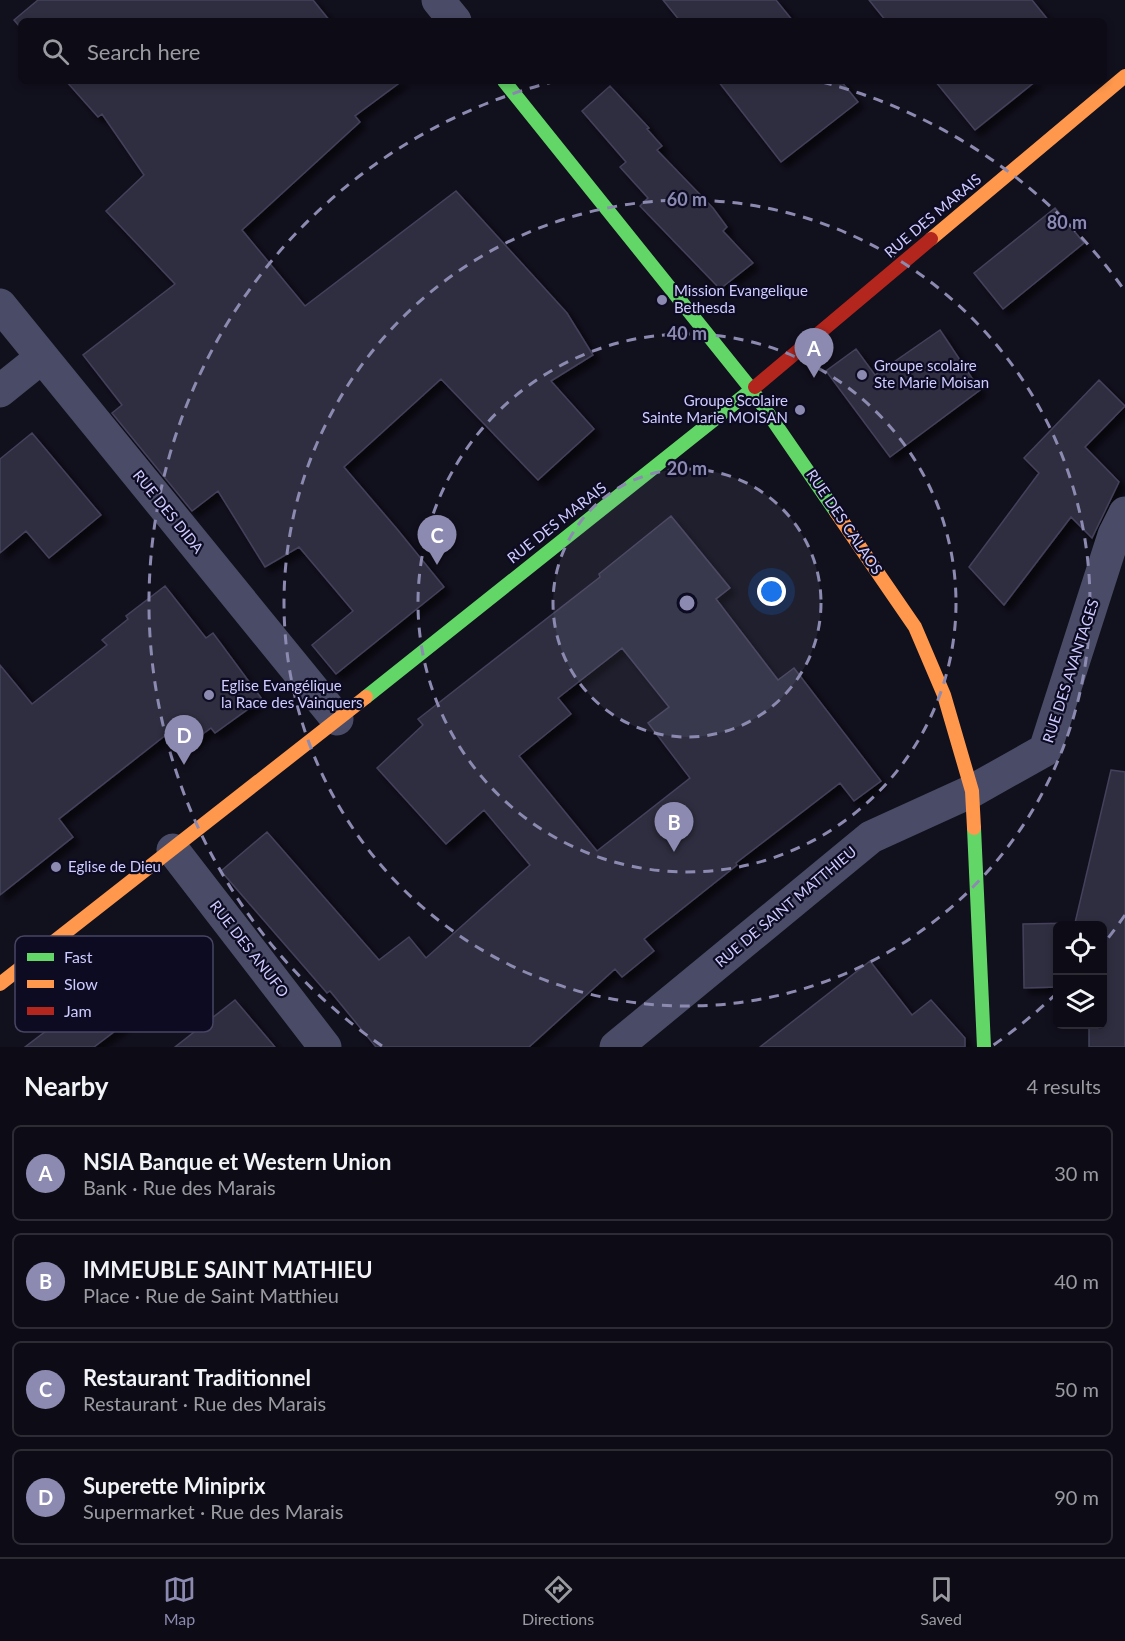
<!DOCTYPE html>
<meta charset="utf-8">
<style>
:root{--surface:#0d0c16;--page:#16151f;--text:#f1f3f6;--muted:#9a9ba1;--line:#2d2c35;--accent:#8c8ab0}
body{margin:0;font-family:Lato,sans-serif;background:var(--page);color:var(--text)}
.controls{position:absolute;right:18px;bottom:18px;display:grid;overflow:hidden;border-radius:9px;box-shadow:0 3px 9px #0003}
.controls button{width:54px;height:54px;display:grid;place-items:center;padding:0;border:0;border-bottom:2px solid var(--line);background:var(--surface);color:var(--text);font:30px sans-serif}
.you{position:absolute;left:772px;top:592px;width:21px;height:21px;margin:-15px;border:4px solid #fff;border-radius:50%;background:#1a73e8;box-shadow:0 0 0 9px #1a73e833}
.badge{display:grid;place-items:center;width:39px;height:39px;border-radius:50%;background:var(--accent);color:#fff;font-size:20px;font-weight:700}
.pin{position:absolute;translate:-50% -50px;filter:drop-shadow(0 2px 3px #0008)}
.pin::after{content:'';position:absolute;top:32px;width:21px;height:18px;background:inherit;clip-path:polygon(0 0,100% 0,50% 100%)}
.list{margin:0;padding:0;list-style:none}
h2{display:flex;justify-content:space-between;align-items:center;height:78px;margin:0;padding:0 24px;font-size:26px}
h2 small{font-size:20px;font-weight:400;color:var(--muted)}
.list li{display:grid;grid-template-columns:39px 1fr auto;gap:18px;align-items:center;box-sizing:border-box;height:96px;margin:0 12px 12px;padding:0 12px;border:2px solid var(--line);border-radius:9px}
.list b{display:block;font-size:22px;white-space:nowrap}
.list p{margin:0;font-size:20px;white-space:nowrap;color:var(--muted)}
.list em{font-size:20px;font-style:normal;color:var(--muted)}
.icon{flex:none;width:33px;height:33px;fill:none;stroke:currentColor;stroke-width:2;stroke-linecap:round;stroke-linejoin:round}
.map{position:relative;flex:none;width:1125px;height:1047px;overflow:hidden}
.search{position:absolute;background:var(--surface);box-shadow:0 3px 9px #0003;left:18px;right:18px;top:18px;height:66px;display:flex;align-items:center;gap:15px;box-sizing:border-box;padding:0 21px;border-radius:9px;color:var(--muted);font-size:22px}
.sheet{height:510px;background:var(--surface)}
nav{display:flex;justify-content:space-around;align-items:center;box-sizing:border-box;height:84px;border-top:2px solid var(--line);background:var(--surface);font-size:16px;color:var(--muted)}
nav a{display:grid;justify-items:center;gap:3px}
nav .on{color:var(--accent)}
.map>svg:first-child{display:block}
.building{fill:#2f2e3f;stroke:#44415b;stroke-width:1.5;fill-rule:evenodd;filter:url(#shadow)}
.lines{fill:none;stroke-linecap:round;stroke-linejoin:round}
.street{stroke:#4a4b66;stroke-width:33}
.fast{stroke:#63d668;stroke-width:14}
.slow{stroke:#ff974d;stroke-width:14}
.jam{stroke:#b3261e;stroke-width:14}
.ring{fill:none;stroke:#8c8ab0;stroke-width:3;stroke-dasharray:10 8}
.poi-dot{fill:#8c8ab0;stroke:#0d0b22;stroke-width:2}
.labels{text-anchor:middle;stroke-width:4.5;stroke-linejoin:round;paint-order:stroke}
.street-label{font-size:15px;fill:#cecbff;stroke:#0d0b22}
.poi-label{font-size:15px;fill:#cecbff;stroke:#0d0b22;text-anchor:start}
.key{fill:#0d0b22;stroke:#474564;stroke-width:1.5}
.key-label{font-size:16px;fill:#cecbff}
.centre{fill:#8c8ab0;stroke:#0d0b22;stroke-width:3}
.ring-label{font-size:18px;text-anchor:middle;font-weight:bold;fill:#8c8ab0;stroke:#0d0b22;stroke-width:4.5;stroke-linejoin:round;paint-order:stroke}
</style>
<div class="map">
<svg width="1125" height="1047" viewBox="0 0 1125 1047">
<defs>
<filter id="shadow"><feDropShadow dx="5.5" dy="5.5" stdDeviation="3" flood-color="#0009"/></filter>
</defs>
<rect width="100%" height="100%" fill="#11101d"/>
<!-- building -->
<path class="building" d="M38 0H313L330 21H21V28L14 20Z
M663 0H776L793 21H680Z
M869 0H1032L1049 21H886Z
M66 81H402L355 116 360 122 242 230 305 306 456 191 567 313 593 355 551 381 594 429 538 480 441 379 344 467 397 529 444 587 336 674 312 645 353 611 299 547 265 567 218 491 192 511 112 413 122 405 83 355 175 284 106 211 144 175 102 114 98 117Z
M718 81H841L858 102 781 162Z
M935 81H1036L975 130Z
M610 86 649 128 647 129 662 146 657 150 713 208 727 227 723 231 753 263 720 289 640 206 648 198 620 167 626 162 582 111Z
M1055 208 1084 243 1003 309 974 273Z
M940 330 980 390 890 457 826 371 856 349 875 375Z
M1099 380 1125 406 1085 447 1119 482 1092 538 1071 517 1004 605 969 567 1039 473 1024 458Z
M32 433 101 515 49 558 26 531 0 553V459Z
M671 516 730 588 716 599 778 680 794 668 881 781 854 801 840 783 736 863 737 865 644 939 654 951 622 977 615 969 529 1047H376L330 991 327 993 221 871 267 832 379 960 409 937 426 958 530 865 484 810 446 844 377 768 423 725 418 719 600 577 599 574ZM622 648 669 707 648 723 690 778 597 851 519 756 571 714 558 698Z
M165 586 206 638 213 633 262 699 215 733 211 728 189 744 176 727 59 819 73 837 0 895V665L32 704 107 645 102 640 128 619 126 616Z
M1111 770 1125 772V1047H1089V1024H1102V926H1058V987L1024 988 1023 924 1075 923Z
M159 945 185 978 94 1047H25Z
M870 961 912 1015 931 1000 965 1038V1047H760Z
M235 1000 275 1047H175Z"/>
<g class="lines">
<!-- street -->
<path class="street" d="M438 0 455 21
M0 305 337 719
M0 391 41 358
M173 850 325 1047
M616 1047 871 837 972 791 1045 750 1114 535 1125 513"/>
<!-- fast -->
<path class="fast" d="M504 81 752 390 836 512
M366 697 755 387
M974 828 984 1047"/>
<!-- slow -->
<path class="slow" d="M931 239 1125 76
M836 512 915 627 944 695 972 791 974 828
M0 984 366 697"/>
<!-- jam -->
<path class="jam" d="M755 387 931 239"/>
</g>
<!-- distance rings -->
<circle cx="687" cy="603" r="134" fill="#8c8ab0" fill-opacity=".12"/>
<g class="ring">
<circle cx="687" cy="603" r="134"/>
<circle cx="687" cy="603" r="269"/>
<circle cx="687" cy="603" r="403"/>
<path d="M1125 915A538 538 0 0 1 1105 942M1057 993A538 538 0 0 1 992 1046M382 1046A538 538 0 0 1 552 82M822 82A538 538 0 0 1 1125 291"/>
</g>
<!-- markers -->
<g class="poi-dot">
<circle cx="662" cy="300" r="6"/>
<circle cx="862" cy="375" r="6"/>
<circle cx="800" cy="410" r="6"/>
<circle cx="209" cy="695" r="6"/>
<circle cx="56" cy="867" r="6"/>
</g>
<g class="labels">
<!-- street labels -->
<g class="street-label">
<text transform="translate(933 216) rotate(-40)" y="5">RUE DES MARAIS</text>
<text transform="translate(168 512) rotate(51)" y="5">RUE DES DIDA</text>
<text transform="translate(844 522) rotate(56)" y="5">RUE DES CALAOS</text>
<text transform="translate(557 523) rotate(-38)" y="5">RUE DES MARAIS</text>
<text transform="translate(1071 671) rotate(-72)" y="5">RUE DES AVANTAGES</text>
<text transform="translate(786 907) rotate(-40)" y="5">RUE DE SAINT MATTHIEU</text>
<text transform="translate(249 949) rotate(52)" y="5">RUE DES ANUFO</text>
</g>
<!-- poi labels -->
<g class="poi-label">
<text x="674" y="296">Mission Evangelique<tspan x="674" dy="17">Bethesda</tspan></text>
<text x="874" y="371">Groupe scolaire<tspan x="874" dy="17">Ste Marie Moisan</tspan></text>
<text x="788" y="406" text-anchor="end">Groupe Scolaire<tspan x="788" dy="17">Sainte Marie MOISAN</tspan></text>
<text x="221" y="691">Eglise Evangélique<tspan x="221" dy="17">la Race des Vainquers</tspan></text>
<text x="68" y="872">Eglise de Dieu</text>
</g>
</g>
<!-- legend -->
<rect x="15" y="936" width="198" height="96" rx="9" class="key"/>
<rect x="27" y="953" width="27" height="8" fill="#63d668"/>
<rect x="27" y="980" width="27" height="8" fill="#ff974d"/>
<rect x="27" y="1007" width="27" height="8" fill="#b3261e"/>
<g class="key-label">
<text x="64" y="963">Fast</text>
<text x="64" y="990">Slow</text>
<text x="64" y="1017">Jam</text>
</g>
<circle cx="687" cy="603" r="9" class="centre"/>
<g class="ring-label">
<text x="687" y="206">60 m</text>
<text x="1067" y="229">80 m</text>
<text x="687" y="340">40 m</text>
<text x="687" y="475">20 m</text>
</g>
</svg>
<div class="controls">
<button><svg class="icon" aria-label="locate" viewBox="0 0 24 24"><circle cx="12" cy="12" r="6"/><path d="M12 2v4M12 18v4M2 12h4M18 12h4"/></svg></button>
<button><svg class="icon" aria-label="layers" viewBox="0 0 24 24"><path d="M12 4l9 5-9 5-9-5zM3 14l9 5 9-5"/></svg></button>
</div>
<div class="you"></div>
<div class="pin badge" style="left:814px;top:378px">A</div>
<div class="pin badge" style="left:674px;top:852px">B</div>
<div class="pin badge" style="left:437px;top:565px">C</div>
<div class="pin badge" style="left:184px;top:765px">D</div>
<div class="search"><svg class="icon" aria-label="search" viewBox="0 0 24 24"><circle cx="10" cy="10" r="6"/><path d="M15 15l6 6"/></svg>Search here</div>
</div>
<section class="sheet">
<h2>Nearby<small>4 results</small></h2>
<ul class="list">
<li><span class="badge">A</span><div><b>NSIA Banque et Western Union</b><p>Bank · Rue des Marais</p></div><em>30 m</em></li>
<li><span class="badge">B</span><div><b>IMMEUBLE SAINT MATHIEU</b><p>Place · Rue de Saint Matthieu</p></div><em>40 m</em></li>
<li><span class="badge">C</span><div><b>Restaurant Traditionnel</b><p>Restaurant · Rue des Marais</p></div><em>50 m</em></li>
<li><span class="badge">D</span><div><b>Superette Miniprix</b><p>Supermarket · Rue des Marais</p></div><em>90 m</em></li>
</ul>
</section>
<nav>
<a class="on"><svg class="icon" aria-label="map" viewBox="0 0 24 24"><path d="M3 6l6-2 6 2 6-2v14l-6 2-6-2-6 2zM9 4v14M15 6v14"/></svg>Map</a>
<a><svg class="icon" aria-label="directions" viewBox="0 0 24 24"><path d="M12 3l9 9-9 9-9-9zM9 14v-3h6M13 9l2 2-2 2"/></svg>Directions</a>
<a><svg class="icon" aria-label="saved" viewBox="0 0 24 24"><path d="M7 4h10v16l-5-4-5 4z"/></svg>Saved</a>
</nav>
